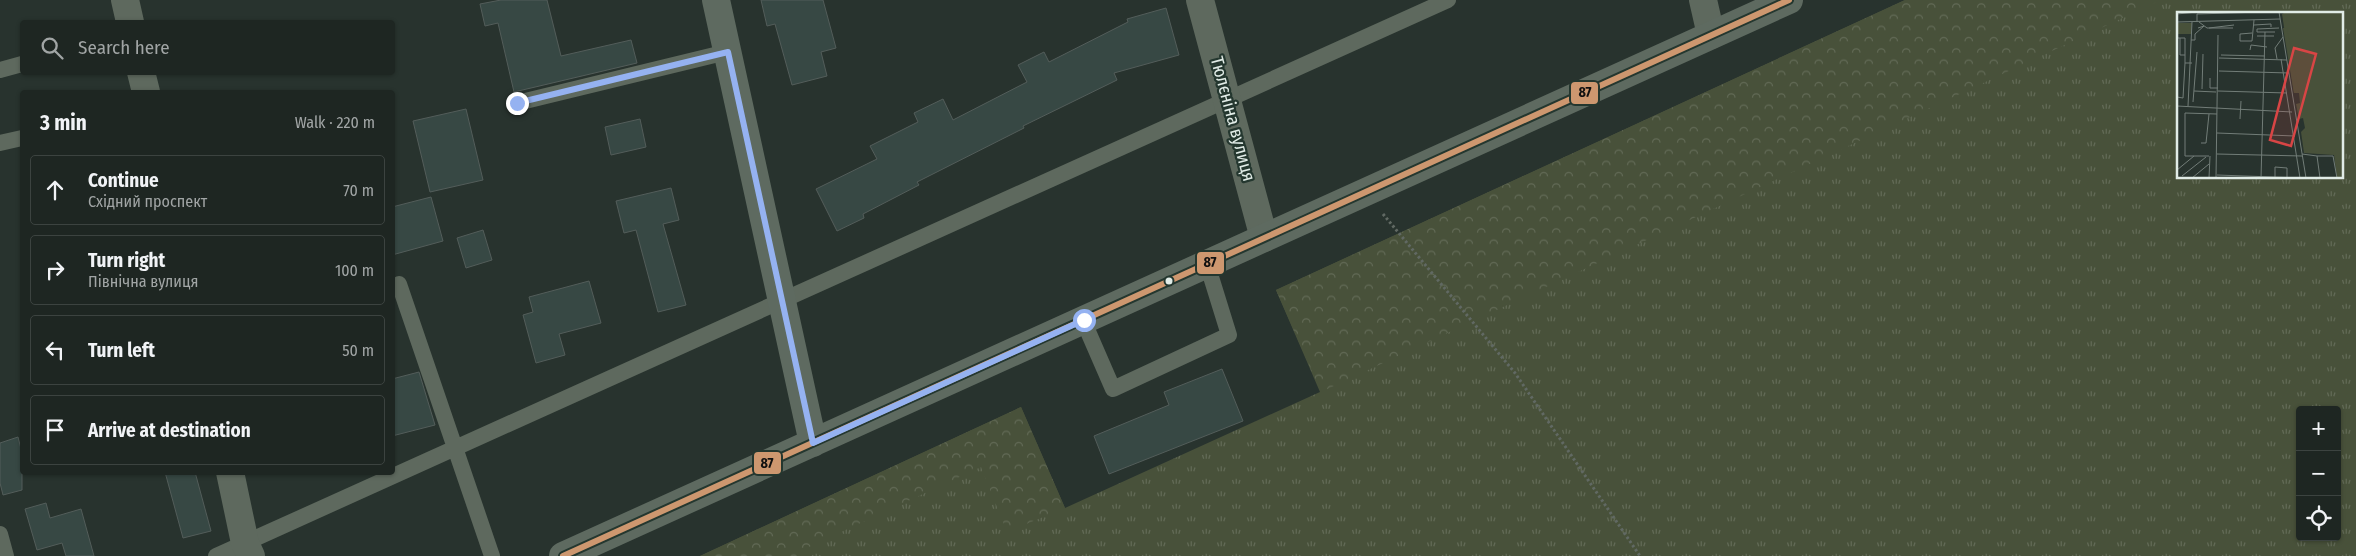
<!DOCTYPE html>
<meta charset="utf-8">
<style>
:root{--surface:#1e2622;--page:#262e2a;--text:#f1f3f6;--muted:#a1a5a5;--line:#3c4340}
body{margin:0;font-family:"Fira Sans Condensed",sans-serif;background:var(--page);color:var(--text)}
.controls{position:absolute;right:15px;bottom:15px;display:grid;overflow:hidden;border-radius:5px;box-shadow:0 1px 4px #0004}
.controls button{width:45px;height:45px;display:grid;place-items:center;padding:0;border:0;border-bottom:1px solid var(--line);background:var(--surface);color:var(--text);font:25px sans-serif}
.stop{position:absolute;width:15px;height:15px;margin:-11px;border:4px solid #95b2f1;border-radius:50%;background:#fff}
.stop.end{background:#95b2f1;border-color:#fff;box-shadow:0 1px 5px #0008}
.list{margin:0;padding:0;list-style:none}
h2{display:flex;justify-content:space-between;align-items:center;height:65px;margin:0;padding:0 20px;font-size:21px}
h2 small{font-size:16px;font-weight:400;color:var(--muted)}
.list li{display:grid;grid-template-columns:32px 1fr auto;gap:15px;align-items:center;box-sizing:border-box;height:70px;margin:0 10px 10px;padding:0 10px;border:1px solid var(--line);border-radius:5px}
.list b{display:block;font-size:19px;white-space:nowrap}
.list p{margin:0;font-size:16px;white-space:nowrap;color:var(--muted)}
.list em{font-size:16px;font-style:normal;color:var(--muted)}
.icon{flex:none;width:28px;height:28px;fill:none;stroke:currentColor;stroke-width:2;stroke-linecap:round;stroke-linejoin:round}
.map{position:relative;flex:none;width:2356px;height:556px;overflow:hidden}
.search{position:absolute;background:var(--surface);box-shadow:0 1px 4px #0004;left:20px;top:20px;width:375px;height:55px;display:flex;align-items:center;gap:12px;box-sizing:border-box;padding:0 18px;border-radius:5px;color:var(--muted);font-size:19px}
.panel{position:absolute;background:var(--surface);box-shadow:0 1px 4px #0004;left:20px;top:90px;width:375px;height:385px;border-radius:5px}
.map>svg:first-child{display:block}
.grass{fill:url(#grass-tufts);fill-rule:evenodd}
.forest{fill:url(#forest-crowns)}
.building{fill:#374844;stroke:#535d5a}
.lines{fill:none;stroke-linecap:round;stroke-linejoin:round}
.path{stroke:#616963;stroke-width:3;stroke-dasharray:2.5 2.5;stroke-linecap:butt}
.lane{stroke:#5e695e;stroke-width:16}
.street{stroke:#5e695e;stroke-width:28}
.secondary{stroke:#5e6a60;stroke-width:28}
.bus-1-casing{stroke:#24372f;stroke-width:10}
.bus-1{stroke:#cd976f;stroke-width:6}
.route{stroke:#95b2f1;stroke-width:6}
.bus-dot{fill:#e1ece7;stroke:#24372f;stroke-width:2}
.labels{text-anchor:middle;stroke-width:4.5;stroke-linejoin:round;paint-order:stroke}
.street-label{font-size:18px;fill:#e1ece7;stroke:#24372f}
.inset-road{fill:none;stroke:#727d78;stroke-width:1}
.view{fill:#d84545;fill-opacity:0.15;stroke:#d84545;stroke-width:2.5}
.inset-edge{fill:none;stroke:#e1ece7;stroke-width:2.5}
.line-badge{stroke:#24372f;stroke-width:2}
.pale-badge-label{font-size:14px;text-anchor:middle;font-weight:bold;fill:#111}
</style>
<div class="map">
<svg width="2356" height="556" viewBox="0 0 2356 556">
<defs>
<pattern id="grass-tufts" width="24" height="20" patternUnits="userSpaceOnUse" patternTransform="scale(1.25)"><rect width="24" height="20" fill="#48513a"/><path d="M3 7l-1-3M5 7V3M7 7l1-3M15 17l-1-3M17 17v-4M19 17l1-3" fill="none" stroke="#626a56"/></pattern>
<pattern id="forest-crowns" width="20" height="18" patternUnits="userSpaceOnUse" patternTransform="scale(1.25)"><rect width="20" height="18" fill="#48513a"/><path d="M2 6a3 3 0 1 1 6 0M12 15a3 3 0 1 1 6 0" fill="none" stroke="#626a56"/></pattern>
</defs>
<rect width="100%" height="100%" fill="#28332e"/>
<!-- grass -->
<path class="grass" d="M1905 0H2356V556H700L1021 407 1065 508 1320 392 1276 290ZM2178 14H2342V178H2178ZM2300 410H2337V537H2300Z"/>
<!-- forest -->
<path class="forest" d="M1905 0H2161L1321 392 1276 290Z
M1021 407 1065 508 1007 532 981 467 796 553 797 556H700Z"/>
<!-- building -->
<path class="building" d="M501 0H547L561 56 631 40 637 63 514 92 498 23 485 26 480 4Z
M761 0H823L836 48 821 52 827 76 792 85 775 24 767 26Z
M1166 8 1179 55 1114 73 1117 80 1023 126 1024 128 917 182 919 185 863 214 864 218 837 231 816 189 877 159 870 146 918 122 914 113 943 99 953 120 1027 82 1018 65 1044 52 1049 62 1128 22 1127 19Z
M466 109 483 180 430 192 413 121Z
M640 119 646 147 611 155 605 127Z
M671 188 679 220 663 224 686 305 658 312 636 230 624 233 616 201Z
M431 197 443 241 392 255V207Z
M483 230 492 260 466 268 457 238Z
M589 281 601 323 559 334 565 355 536 363 523 315 533 312 529 297Z
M1222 369 1243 421 1109 474 1094 436 1169 405 1164 392Z
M419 372 435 425 392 436V379Z
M18 437 22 453V490L3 495 0 483V443Z
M165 472H195L211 531 183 538Z
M46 503 50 518 81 509 94 556H66L62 543 37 550 25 509Z"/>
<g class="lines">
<!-- path -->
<path class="path" d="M1383 214 1515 373 1640 556"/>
<!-- lane -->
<path class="lane" d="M0 70 22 64
M517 103 727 52
M0 143 22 138
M399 284 492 556
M1083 320 1113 389 1229 335 1207 264
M0 534 6 556
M216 556 1448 0"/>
<!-- street -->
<path class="street" d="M125 0 130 22
M1200 0 1264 238
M1703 0 1711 35
M141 72 146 92
M230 472 245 543 251 556"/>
<!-- secondary -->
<path class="secondary" d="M716 0 813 443
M563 556 1789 0"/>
<!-- bus-1 casing -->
<g class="bus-1-casing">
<path id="bus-1" d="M563 556 1789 0"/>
</g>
<!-- bus-1 -->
<use href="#bus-1" class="bus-1"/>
</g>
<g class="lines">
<!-- route -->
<path class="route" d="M517 103 728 52 813 443 1084 320"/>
</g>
<!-- markers -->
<circle class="bus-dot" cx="1169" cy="281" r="4.5"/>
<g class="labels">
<!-- street labels -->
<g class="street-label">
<text transform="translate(1233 119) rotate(75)" y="6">Тюлєніна вулиця</text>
</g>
</g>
<!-- overview -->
<g transform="translate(2177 12)">
<rect width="166" height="166" fill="#28332e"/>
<path d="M109 0H166V166H160L157 143 127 141 124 120 128 116 126 106 122 107 119 92 123 91 122 81H117L105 2Z" fill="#48513a"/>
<path d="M106 16H110L122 80 117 81Z" fill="#48513a"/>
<path d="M0 11H15L14 22H0Z" fill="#48513a"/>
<path class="inset-road" d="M102 0 129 166M0 2 20 0M0 10 103 7M20 10V2L85 0M22 10 30 16H56M77 13 94 12V15M32 16 57 13M98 20H80V17L102 16M75 21 63 22V29H75L77 8M80 24H97M0 26H3V43H8V51H15M3 26H8V43M14 28H18V22L27 14 21 16M73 38 74 33 90 35M44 43 88 44M42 46 110 48M100 47 98 36 106 25M104 47 123 166M42 59 112 61M33 66V76H41M25 77 26 42M17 79 39 80M41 79 110 81M0 85 6 86 8 51M16 90 20 40M0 94 115 100M11 94 15 10M63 107 64 89M40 121 118 124M24 131H29L32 102M40 142 125 144M125 142 140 144 143 166M17 144H8V101L40 102M140 144H156L160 166M0 158 17 144H32M40 163 124 166M5 164 29 145M98 165V155L110 156V165M15 166 32 152M32 166 33 144M39 166 41 23M84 166 88 20"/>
<path class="view" d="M117 36 139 42 114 134 93 128Z"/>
<rect width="166" height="166" class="inset-edge"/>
</g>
<g class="line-badge">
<rect x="1570" y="81" width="29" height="24" rx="5" fill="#cd976f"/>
<rect x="1196" y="251" width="29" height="24" rx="5" fill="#cd976f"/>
<rect x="753" y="451" width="29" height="24" rx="5" fill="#cd976f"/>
</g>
<g class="pale-badge-label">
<text x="1585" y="97">87</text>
<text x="1210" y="267">87</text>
<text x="767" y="468">87</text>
</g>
</svg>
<div class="controls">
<button>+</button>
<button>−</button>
<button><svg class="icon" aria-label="locate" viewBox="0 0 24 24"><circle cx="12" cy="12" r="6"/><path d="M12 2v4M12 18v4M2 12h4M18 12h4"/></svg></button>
</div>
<div class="stop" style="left:1084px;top:320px"></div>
<div class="stop end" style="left:517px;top:103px"></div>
<div class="search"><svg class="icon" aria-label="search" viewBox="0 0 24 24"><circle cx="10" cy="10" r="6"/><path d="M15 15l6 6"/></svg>Search here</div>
<section class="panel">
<h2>3 min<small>Walk · 220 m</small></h2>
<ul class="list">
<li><svg class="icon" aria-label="ahead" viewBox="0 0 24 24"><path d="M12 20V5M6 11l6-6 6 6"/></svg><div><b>Continue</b><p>Східний проспект</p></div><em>70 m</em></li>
<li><svg class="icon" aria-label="right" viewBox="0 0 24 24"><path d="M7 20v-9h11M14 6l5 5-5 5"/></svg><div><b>Turn right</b><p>Північна вулиця</p></div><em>100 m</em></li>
<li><svg class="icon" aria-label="left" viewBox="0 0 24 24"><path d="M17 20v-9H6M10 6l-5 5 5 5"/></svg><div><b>Turn left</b></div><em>50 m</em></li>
<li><svg class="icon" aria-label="arrive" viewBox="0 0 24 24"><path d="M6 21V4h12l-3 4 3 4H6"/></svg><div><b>Arrive at destination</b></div></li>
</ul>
</section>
</div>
